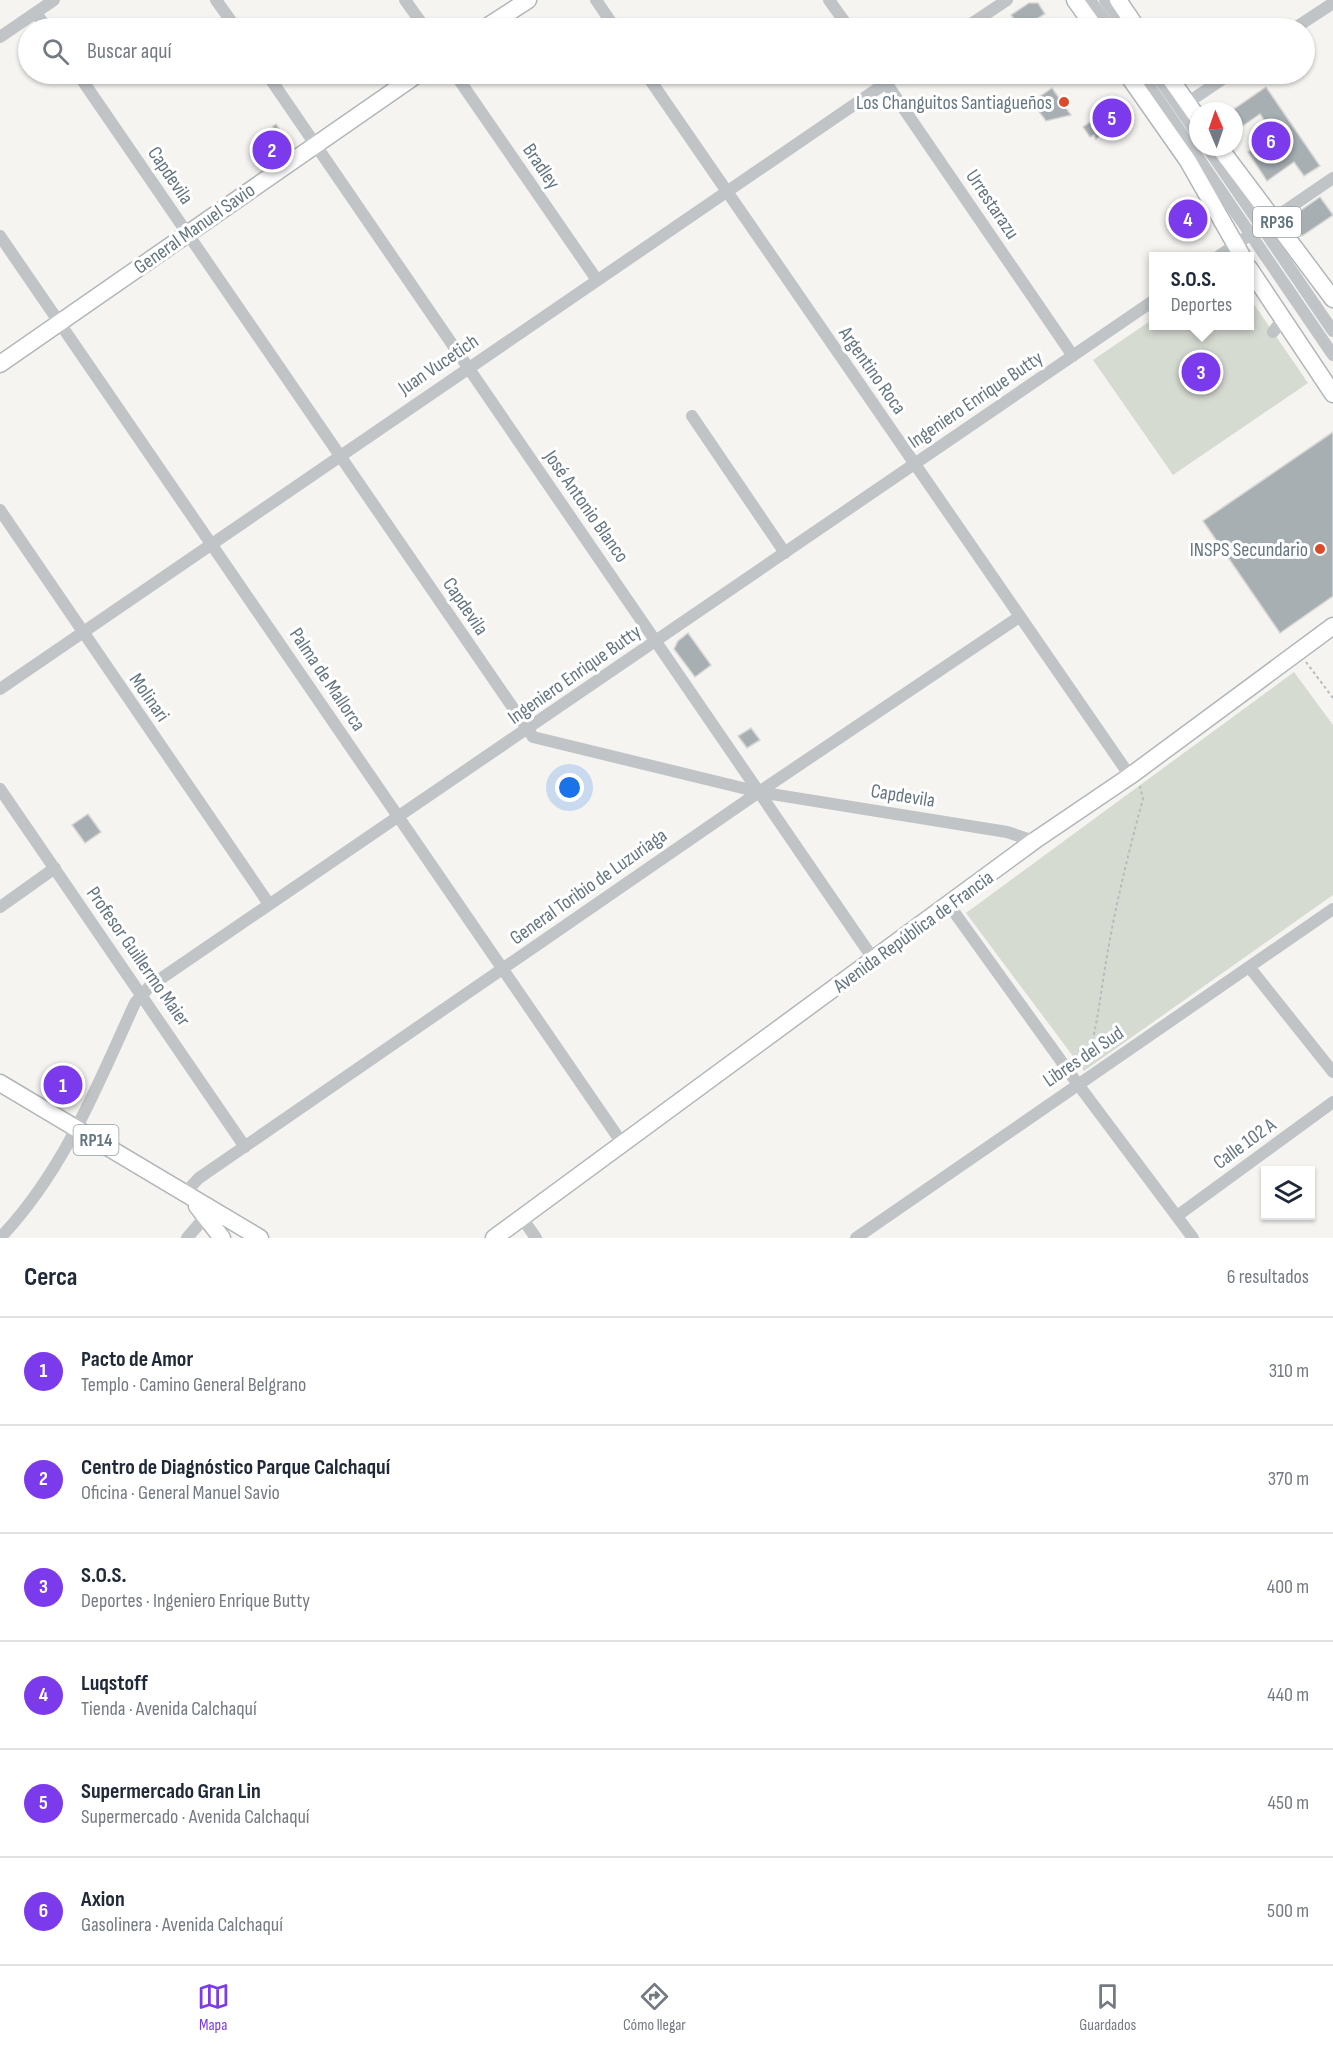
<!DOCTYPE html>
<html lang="es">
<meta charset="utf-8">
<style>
:root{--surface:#fff;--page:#f2f2f3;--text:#1f2937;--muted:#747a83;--line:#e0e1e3;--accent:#7c3aed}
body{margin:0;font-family:"Sofia Sans Condensed",sans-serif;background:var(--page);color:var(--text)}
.controls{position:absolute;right:18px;bottom:18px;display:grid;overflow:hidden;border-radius:0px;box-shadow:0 2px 4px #0004}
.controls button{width:54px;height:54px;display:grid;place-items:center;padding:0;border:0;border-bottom:2px solid var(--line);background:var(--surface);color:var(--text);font:30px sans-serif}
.compass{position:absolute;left:1189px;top:102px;width:54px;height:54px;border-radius:50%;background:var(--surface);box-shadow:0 2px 4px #0004;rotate:358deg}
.you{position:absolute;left:570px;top:788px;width:21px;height:21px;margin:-15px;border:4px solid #fff;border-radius:50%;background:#1a73e8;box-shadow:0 0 0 9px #1a73e833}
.badge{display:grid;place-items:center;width:39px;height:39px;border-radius:50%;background:var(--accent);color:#fff;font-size:20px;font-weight:700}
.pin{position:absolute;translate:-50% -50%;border:3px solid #fff;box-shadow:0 2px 6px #0006}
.popup{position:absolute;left:1149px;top:252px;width:105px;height:78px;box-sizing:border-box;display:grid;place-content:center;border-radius:0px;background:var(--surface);filter:drop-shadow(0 2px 4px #0005);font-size:20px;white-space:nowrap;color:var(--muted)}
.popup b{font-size:22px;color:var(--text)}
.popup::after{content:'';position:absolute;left:50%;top:100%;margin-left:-12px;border:12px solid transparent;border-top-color:var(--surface)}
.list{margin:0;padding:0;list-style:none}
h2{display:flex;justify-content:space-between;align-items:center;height:78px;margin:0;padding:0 24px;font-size:26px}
h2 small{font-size:20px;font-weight:400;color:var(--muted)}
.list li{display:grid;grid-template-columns:39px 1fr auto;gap:18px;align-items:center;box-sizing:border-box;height:108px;padding:0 24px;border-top:2px solid var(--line)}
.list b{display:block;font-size:22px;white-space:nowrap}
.list p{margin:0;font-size:20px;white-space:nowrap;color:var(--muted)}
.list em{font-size:20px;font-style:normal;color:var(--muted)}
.icon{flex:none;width:33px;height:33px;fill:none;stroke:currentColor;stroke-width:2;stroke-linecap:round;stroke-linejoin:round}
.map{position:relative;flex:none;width:1333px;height:1238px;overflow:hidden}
.search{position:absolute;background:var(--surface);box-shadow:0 2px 4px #0004;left:18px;right:18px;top:18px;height:66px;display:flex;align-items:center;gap:15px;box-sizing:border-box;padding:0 21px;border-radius:33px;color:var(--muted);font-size:22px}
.sheet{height:726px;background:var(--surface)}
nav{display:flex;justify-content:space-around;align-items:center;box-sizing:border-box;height:84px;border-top:2px solid var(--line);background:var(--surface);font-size:16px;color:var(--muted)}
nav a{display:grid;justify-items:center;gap:3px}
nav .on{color:var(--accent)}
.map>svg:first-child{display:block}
.green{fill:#d6dbd2}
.building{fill:#a7afb3;stroke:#d6d6d4;stroke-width:1.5}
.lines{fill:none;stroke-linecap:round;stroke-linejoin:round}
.major-casing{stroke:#b1b6b9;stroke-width:19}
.path{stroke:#b8bbbd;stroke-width:2;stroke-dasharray:3 3;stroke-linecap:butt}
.minor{stroke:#c0c4c7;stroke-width:12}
.major{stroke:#fff;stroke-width:16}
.poi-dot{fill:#db4b2a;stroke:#fff;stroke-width:2}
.labels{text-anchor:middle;stroke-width:6;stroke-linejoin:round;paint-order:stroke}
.shield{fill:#fff;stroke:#939fa7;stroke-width:1.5}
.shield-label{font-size:18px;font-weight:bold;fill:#657681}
.poi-label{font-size:20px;fill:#657681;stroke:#fff;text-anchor:end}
.street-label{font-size:20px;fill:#657681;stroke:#fff}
</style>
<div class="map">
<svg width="1333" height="1238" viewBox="0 0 1333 1238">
<rect width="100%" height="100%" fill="#f5f4f1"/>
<!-- green -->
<path class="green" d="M1249 297 1308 383 1173 475 1093 360 1153 319V326H1249Z
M1294 672 1333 725V895L1084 1071 966 913Z"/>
<!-- building -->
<path class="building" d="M1029 3H1038L1045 14 1021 28 1011 15Z
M1266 87 1320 166 1304 176 1294 162 1267 181 1248 152 1274 134 1260 114 1234 132V109Z
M1052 88 1071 115 1046 121 1032 102Z
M1111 108 1121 122 1096 139 1094 135 1090 137 1083 127Z
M276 124 286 139 284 150 279 149 264 160 257 150 267 139 263 134Z
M1320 197 1333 215 1302 236 1290 218Z
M1333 432V596L1280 633 1203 521Z
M688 633 711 665 695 677 674 649 678 641Z
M751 728 760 740 747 748 738 736Z
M88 814 101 832 85 843 72 825Z
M59 1067 81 1079 71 1097 62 1099 46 1090Z"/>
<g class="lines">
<!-- major casing -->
<g class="major-casing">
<path id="major" d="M1075 0 1095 28
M1118 0 1137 28
M485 28 528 0
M1127 74 1188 161 1242 256
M1167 74 1198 118
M1219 147 1333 299
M1249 268 1333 394
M0 364 418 74
M0 1083 260 1238
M197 1206 222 1238
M494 1238 1034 841 1130 776 1333 626"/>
</g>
<!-- path -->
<path class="path" d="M1306 662 1333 698
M1086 1064C1096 1034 1099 1005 1104 974 1113 916 1127 857 1143 799L1140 786"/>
<!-- minor -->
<path class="minor" d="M216 0 236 28
M405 0 425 28
M596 0 615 28
M829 0 849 28
M1090 0 1110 28
M1105 0 1125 28
M36 13 47 28
M965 28 1007 0
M1295 28 1333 3
M0 37 54 0
M78 74 533 737 759 792 1007 832 1034 841
M267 74 874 960
M455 74 597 280
M646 74 1130 776
M880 74 1073 356
M1141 74 1333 355
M1156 74 1198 135
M1187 103 1230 74
M1207 147 1333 331
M0 236 622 1143
M1219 256 1333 178
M1273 332 1283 319
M692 416 785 553
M0 510 269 904
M0 689 899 74
M0 789 245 1147
M949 905 1077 1083 1193 1238
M0 907 55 868
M1250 968 1333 1072
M184 1194 199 1178 759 792 1019 617
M1177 1216 1333 1102
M522 1218 536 1238
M0 1238C64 1171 97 1086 135 1003L150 986 1153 301
M187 1238 206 1216
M856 1238 1333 909"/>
<!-- major -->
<use href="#major" class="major"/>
</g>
<!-- markers -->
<g class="poi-dot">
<circle cx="1064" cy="102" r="6"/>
<circle cx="1320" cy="549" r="6"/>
</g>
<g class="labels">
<!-- shield labels -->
<g class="shield">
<rect x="1253" y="207" width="48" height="30" rx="4.5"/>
<rect x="73.5" y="1125" width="45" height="30" rx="4.5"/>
</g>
<g class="shield-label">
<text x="1277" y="228">RP36</text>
<text x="96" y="1146">RP14</text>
</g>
<!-- poi labels -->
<g class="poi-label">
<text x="1052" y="109">Los Changuitos Santiagueños</text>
<text x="1308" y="556">INSPS Secundario</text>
</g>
<!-- street labels -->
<g class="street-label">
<text transform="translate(542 166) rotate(56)" y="7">Bradley</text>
<text transform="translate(171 175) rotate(56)" y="7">Capdevila</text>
<text transform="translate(993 204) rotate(56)" y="7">Urrestarazu</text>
<text transform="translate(194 228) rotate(-35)" y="7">General Manuel Savio</text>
<text transform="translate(438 364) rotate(-34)" y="7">Juan Vucetich</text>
<text transform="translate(873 370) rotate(55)" y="7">Argentino Roca</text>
<text transform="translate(975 399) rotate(-34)" y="7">Ingeniero Enrique Butty</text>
<text transform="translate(587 506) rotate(55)" y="7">José Antonio Blanco</text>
<text transform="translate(466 606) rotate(56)" y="7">Capdevila</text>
<text transform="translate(574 674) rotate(-35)" y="7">Ingeniero Enrique Butty</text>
<text transform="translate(328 679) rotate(56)" y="7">Palma de Mallorca</text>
<text transform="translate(150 697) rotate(55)" y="7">Molinari</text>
<text transform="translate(903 795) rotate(9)" y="7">Capdevila</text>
<text transform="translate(588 886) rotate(-35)" y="7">General Toribio de Luzuriaga</text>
<text transform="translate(913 931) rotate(-36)" y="7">Avenida República de Francia</text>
<text transform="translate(139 956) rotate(55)" y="7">Profesor Guillermo Maier</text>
<text transform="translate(1083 1056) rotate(-34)" y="7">Libres del Sud</text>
<text transform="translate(1244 1143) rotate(-36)" y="7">Calle 102 A</text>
</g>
</g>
</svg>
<div class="controls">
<button><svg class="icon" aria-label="layers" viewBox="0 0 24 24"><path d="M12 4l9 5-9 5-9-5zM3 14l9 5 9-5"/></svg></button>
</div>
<svg class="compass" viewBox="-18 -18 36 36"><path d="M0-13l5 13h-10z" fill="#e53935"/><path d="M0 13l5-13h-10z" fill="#747a83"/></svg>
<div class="you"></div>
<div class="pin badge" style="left:63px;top:1085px">1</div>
<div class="pin badge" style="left:272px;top:150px">2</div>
<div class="pin badge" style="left:1201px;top:372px">3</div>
<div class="popup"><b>S.O.S.</b>Deportes</div>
<div class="pin badge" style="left:1188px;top:219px">4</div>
<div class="pin badge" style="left:1112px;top:118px">5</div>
<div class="pin badge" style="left:1271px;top:141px">6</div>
<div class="search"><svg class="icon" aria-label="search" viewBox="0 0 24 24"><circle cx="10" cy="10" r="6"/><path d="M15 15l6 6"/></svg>Buscar aquí</div>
</div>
<section class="sheet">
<h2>Cerca<small>6 resultados</small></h2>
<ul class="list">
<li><span class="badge">1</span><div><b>Pacto de Amor</b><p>Templo · Camino General Belgrano</p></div><em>310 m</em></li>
<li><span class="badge">2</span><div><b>Centro de Diagnóstico Parque Calchaquí</b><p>Oficina · General Manuel Savio</p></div><em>370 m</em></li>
<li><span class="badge">3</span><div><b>S.O.S.</b><p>Deportes · Ingeniero Enrique Butty</p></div><em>400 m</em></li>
<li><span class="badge">4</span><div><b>Luqstoff</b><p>Tienda · Avenida Calchaquí</p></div><em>440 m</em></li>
<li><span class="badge">5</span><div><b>Supermercado Gran Lin</b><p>Supermercado · Avenida Calchaquí</p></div><em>450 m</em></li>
<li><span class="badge">6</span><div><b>Axion</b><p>Gasolinera · Avenida Calchaquí</p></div><em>500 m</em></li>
</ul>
</section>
<nav>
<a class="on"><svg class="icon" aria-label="map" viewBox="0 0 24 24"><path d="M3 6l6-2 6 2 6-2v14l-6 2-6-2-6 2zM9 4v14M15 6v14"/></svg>Mapa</a>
<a><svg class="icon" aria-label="directions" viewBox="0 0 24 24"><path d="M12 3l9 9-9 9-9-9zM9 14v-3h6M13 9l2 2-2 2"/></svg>Cómo llegar</a>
<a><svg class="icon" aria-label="saved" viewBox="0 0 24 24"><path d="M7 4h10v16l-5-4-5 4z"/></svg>Guardados</a>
</nav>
